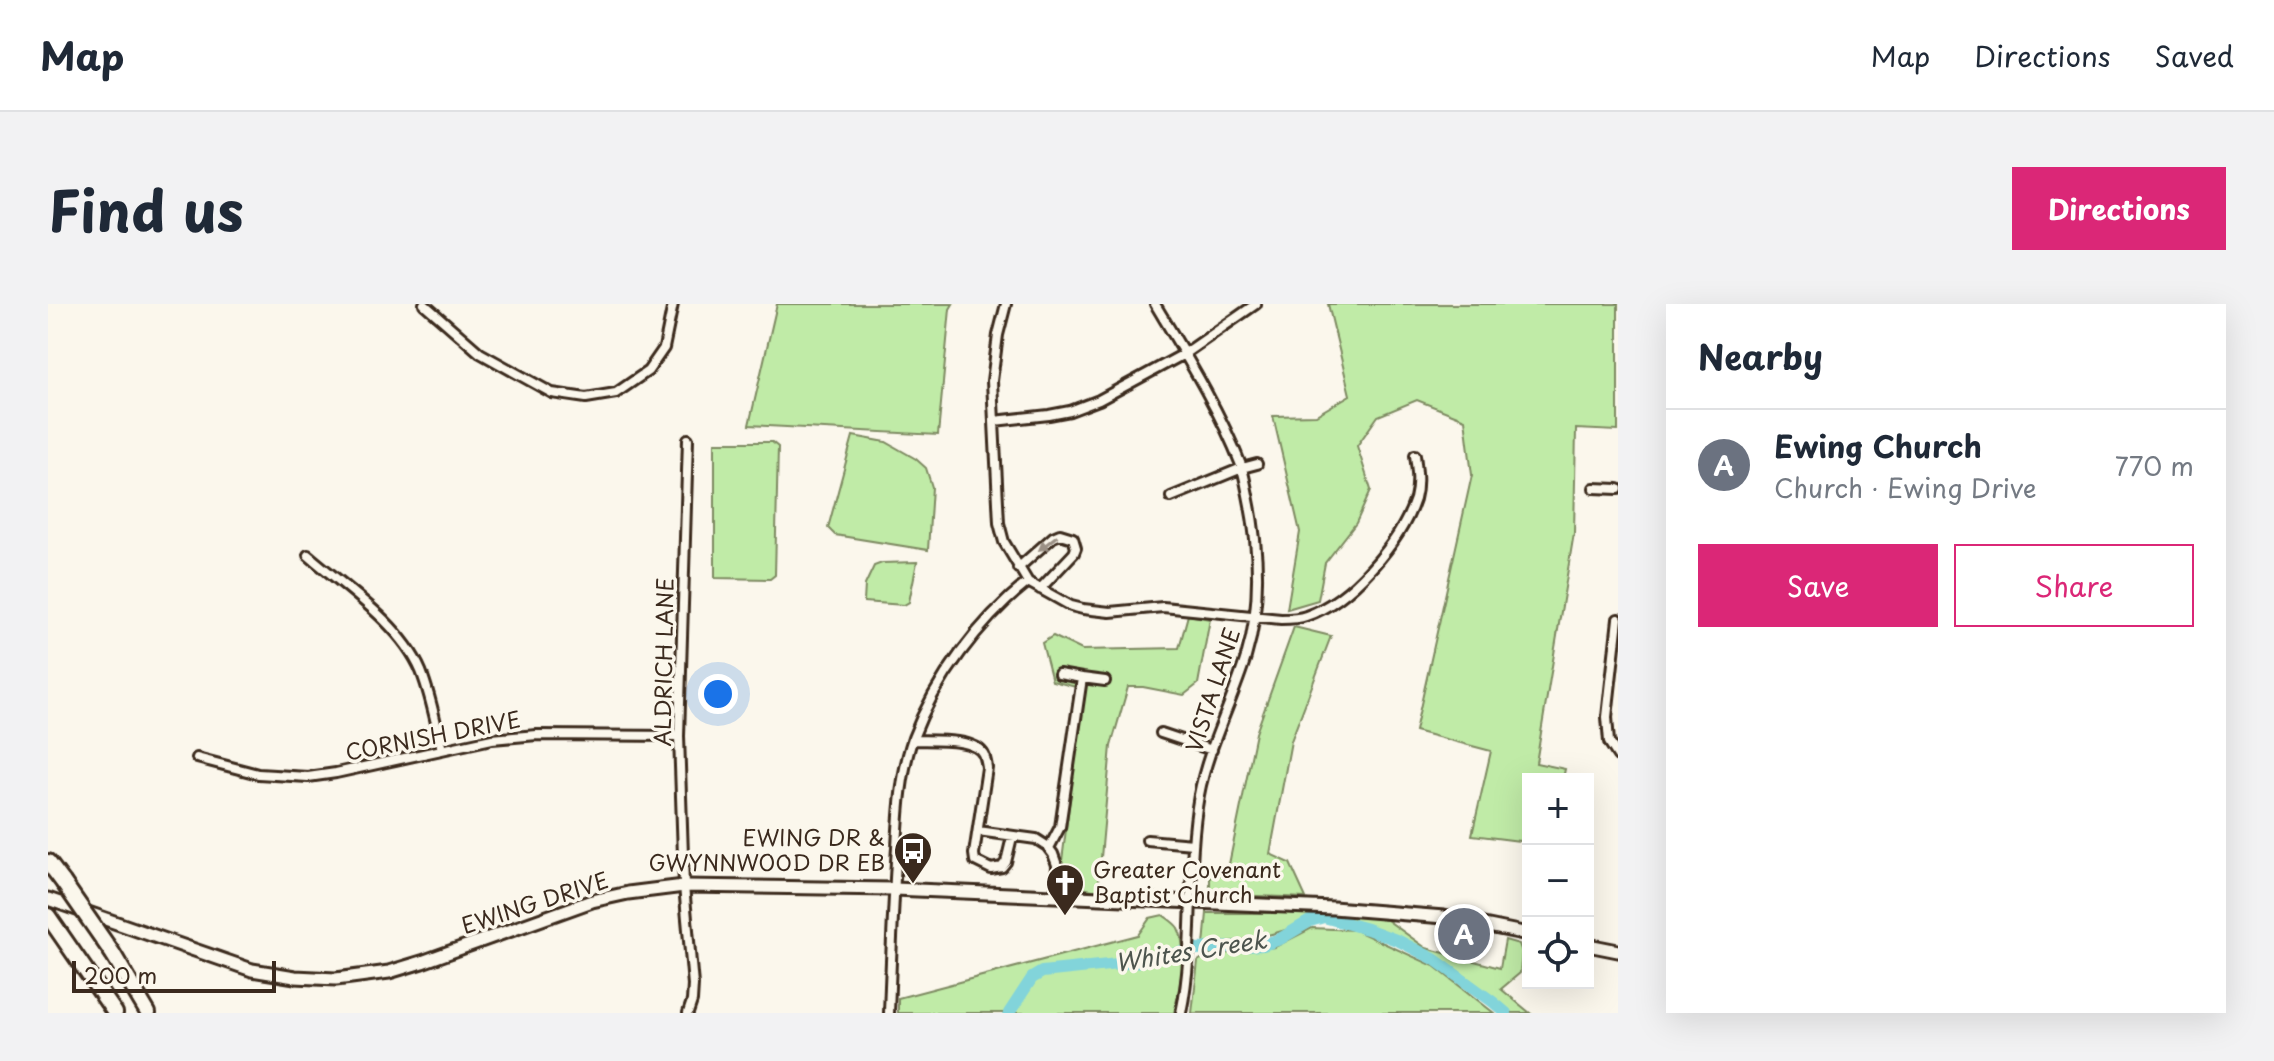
<!DOCTYPE html>
<meta charset="utf-8">
<style>
:root{--surface:#fff;--page:#f2f2f3;--text:#1f2937;--muted:#747a83;--line:#e0e1e3;--accent:#db2777}
body{margin:0;font-family:"Playpen Sans",sans-serif;background:var(--page);color:var(--text)}
.controls{position:absolute;right:24px;bottom:24px;display:grid;overflow:hidden;border-radius:0px;box-shadow:0 8px 32px #0002}
.controls button{width:72px;height:72px;display:grid;place-items:center;padding:0;border:0;border-bottom:2px solid var(--line);background:var(--surface);color:var(--text);font:40px sans-serif}
.scale{position:absolute;left:24px;bottom:20px;width:204px;box-sizing:border-box;padding-left:8px;border:4px solid #3b2a1e;border-top:0;font-size:22px;line-height:28px;white-space:nowrap;color:#3b2a1e;-webkit-text-stroke:6px #fbf7ec;paint-order:stroke}
.you{position:absolute;left:670px;top:390px;width:28px;height:28px;margin:-20px;border:6px solid #fff;border-radius:50%;background:#1a73e8;box-shadow:0 0 0 12px #1a73e833}
.badge{display:grid;place-items:center;width:52px;height:52px;border-radius:50%;background:var(--accent);color:#fff;font-size:26px;font-weight:700}
.pin{position:absolute;translate:-50% -50%;border:4px solid #fff;box-shadow:0 2px 8px #0006}
.list{margin:0;padding:0;list-style:none}
h2{display:flex;justify-content:space-between;align-items:center;height:104px;margin:0;padding:0 32px;font-size:34px}
h2 small{font-size:26px;font-weight:400;color:var(--muted)}
.list li{display:grid;grid-template-columns:52px 1fr auto;gap:24px;align-items:center;box-sizing:border-box;height:112px;padding:0 32px;border-top:2px solid var(--line)}
.list b{display:block;font-size:30px;white-space:nowrap}
.list p{margin:0;font-size:26px;white-space:nowrap;color:var(--muted)}
.list em{font-size:26px;font-style:normal;color:var(--muted)}
.actions{display:flex;gap:16px;padding:24px 32px}
.actions a{flex:1;padding:18px 0;border:2px solid var(--accent);border-radius:0px;text-align:center;font-size:28px;color:var(--accent)}
.actions .main{background:var(--accent);color:#fff}
.icon{flex:none;width:44px;height:44px;fill:none;stroke:currentColor;stroke-width:2;stroke-linecap:round;stroke-linejoin:round}
.map{position:relative;flex:none;width:1570px;height:709px;overflow:hidden;border-radius:0px}
header{display:flex;align-items:center;gap:48px;box-sizing:border-box;height:112px;padding:0 40px;background:var(--surface);border-bottom:2px solid var(--line)}
header strong{font-size:38px}
nav{display:flex;gap:44px;margin-inline-start:auto;font-size:28px}
.intro{display:flex;align-items:center;justify-content:space-between;box-sizing:border-box;height:192px;padding:0 48px}
h1{margin:0;font-size:56px}
.button{padding:20px 36px;border-radius:0px;background:var(--accent);color:#fff;font-size:28px;font-weight:700}
main{display:flex;gap:48px;padding:0 48px}
aside{flex:1;background:var(--surface);border-radius:0px;box-shadow:0 8px 32px #0002}
.map>svg:first-child{display:block}
.green{fill:#c0eba7;stroke:#7e8a62;stroke-width:2}
.lines{fill:none;stroke-linecap:round;stroke-linejoin:round}
.river{stroke:#82d4da;stroke-width:12}
.street-casing{stroke:#3b2a1e;stroke-width:14}
.secondary-casing{stroke:#3b2a1e;stroke-width:17}
.highway-casing{stroke:#3b2a1e;stroke-width:20}
.street{stroke:#fbf7ec;stroke-width:8}
.secondary{stroke:#fbf7ec;stroke-width:11}
.highway{stroke:#fbf7ec;stroke-width:14}
.highway-bridge-casing{stroke:#3b2a1e;stroke-width:20;stroke-linecap:butt}
.highway-bridge{stroke:#fbf7ec;stroke-width:14}
.oneway{fill:#9b9085}
.labels{text-anchor:middle;stroke-width:7;stroke-linejoin:round;paint-order:stroke}
.street-label{font-size:22px;fill:#3b2a1e;stroke:#fbf7ec}
.poi-label{font-size:22px;fill:#3b2a1e;stroke:#fbf7ec;text-anchor:end}
.water-label{font-size:24px;font-style:italic;fill:#4d544d;stroke:#fbf7ec}
</style>
<header>
<strong>Map</strong>
<nav><a>Map</a><a>Directions</a><a>Saved</a></nav>
</header>
<div class="intro"><h1>Find us</h1><a class="button">Directions</a></div>
<main>
<div class="map">
<svg width="1570" height="709" viewBox="0 0 1570 709">
<rect width="100%" height="100%" fill="#fbf7ec"/>
<filter id="ink" filterUnits="userSpaceOnUse"><feTurbulence type="fractalNoise" baseFrequency=".0125" numOctaves="2"/><feDisplacementMap in="SourceGraphic" scale="16" xChannelSelector="R" yChannelSelector="G"/><feConvolveMatrix kernelMatrix="1 2 1 2 8 2 1 2 1" color-interpolation-filters="sRGB"/></filter>
<g filter="url(#ink)">
<!-- green -->
<path class="green" d="M729 0H905L902 5 890 131 701 121Z
M1280 0H1570V127L1528 125 1526 229 1488 459 1517 465 1515 475H1480V538L1424 531 1443 447 1367 427 1424 171 1417 115 1369 96 1330 112 1309 142 1323 186 1308 219 1277 259 1270 296 1239 305 1252 228 1225 112 1268 111 1302 91Z
M805 132 838 138 868 155 878 164 884 183 880 246 787 231 780 224Z
M667 138H724L730 143 727 271 722 275 667 274Z
M869 258 861 298 856 301 816 298 817 281 826 262 834 259Z
M1140 311 1162 315 1150 380 1136 391 1095 383H1080L1063 442 1050 587 1011 580 1036 385 1004 377 994 339 1005 332 1034 346 1131 344Z
M1246 323 1283 332 1243 437 1222 550 1242 559 1258 594 1162 590V572L1179 570 1208 429Z
M1159 609H1289L1339 616 1378 644 1452 664 1457 636 1471 640 1474 648 1472 669 1453 685 1482 709H1461C1420 669 1366 634 1310 618 1297 614 1281 609 1268 612 1256 615 1246 624 1234 627 1209 635 1182 638 1156 641Z
M1115 611C1120 615 1127 619 1130 624 1141 645 1131 686 1126 709H850V694L1090 631 1102 614Z
M1264 624 1307 626 1386 662 1446 709H1144L1150 657 1158 652 1227 643Z"/>
<g class="lines">
<!-- river -->
<path class="river" d="M961 709 984 674 994 668 1089 658 1148 645 1215 641 1232 635 1262 617 1276 613 1319 625 1351 637 1386 655 1445 698 1458 709"/>
<!-- street casing -->
<g class="street-casing">
<path id="street" d="M376 0 432 49 504 89 538 94 568 89 600 67 616 44 625 0
M958 0 950 31 944 77 951 219 956 238 980 278 1023 302 1035 305 1062 308 1115 303 1233 315C1242 315 1250 315 1258 312 1302 297 1353 238 1367 195 1371 180 1369 166 1367 151
M1107 0C1138 52 1171 105 1193 161 1196 170 1198 181 1200 191 1211 244 1214 300 1198 353 1184 399 1160 443 1151 491 1138 563 1148 637 1133 709
M946 117 1001 111 1022 107 1051 96 1136 50 1208 0
M640 135 631 432 636 582 645 681 644 697 640 709
M1546 184 1570 185
M1123 193 1194 164 1209 160
M260 251C298 284 353 320 373 367 383 392 388 420 394 446
M970 264 1005 233 1012 230 1025 234 1028 244 1026 249 992 285
M1570 315 1559 413 1561 438 1570 452
M1011 370 1034 374
M1113 429 1164 446
M865 436C882 437 927 433 936 451 937 452 939 463 939 464L926 550 927 557 943 565 954 563 958 558 964 533
M149 454 210 470 260 473 288 469 444 435 489 431 631 432
M930 527 988 535 999 542 1005 550 1009 561 1008 592
M1099 536 1145 540
M1001 544 1012 523 1034 374 1057 377
M841 709C843 654 845 599 849 543 851 507 853 468 865 434 887 376 931 317 980 278"/>
</g>
<!-- secondary casing -->
<g class="secondary-casing">
<path id="secondary" d="M0 595 204 666 247 673 288 675 341 668 374 658 544 597 580 589 636 582 846 585 1285 604 1396 613 1480 630
M1540 641 1570 647"/>
</g>
<!-- highway casing -->
<g class="highway-casing">
<path id="highway" d="M0 558 15 578
M0 612 67 709
M65 650 100 709"/>
</g>
<!-- street -->
<use href="#street" class="street"/>
<!-- secondary -->
<use href="#secondary" class="secondary"/>
<!-- highway -->
<use href="#highway" class="highway"/>
<!-- highway-bridge casing -->
<g class="highway-bridge-casing">
<path id="highway-bridge" d="M15 578 65 650"/>
</g>
<!-- highway-bridge -->
<use href="#highway-bridge" class="highway-bridge"/>
</g>
<!-- one-way arrows -->
<defs><path id="oneway-solid" d="M-6-.8H1V-3.2L6.5 0L1 3.2V.8H-6Z" transform="scale(2)"/></defs>
<use class="oneway" href="#oneway-solid" transform="translate(1000 239) rotate(142)"/>
</g>
<!-- icons -->
<defs>
<g id="bus-pin" transform="scale(2)"><path d="M0 17L-7.5 6A9.5 9.5 0 1 1 7.5 6Z" fill="#3b2a1e" stroke="#fbf7ec"/><path d="M-5-6H5V4H4V6H2V4H-2V6H-4V4H-5ZM-3.5-4V0h7V-4ZM-3.5 1.2v1.5H-2V1.2ZM2 1.2v1.5H3.5V1.2Z" fill="#fff"/></g>
<g id="church-pin" transform="scale(2)"><path d="M0 17L-7.5 6A9.5 9.5 0 1 1 7.5 6Z" fill="#3b2a1e" stroke="#fbf7ec"/><path d="M-1.2-6h2.4v3.5h3.3v2.4h-3.3V6h-2.4V-.1h-3.3v-2.4h3.3Z" fill="#fff"/></g>
</defs>
<g fill-rule="evenodd">
<use href="#bus-pin" x="865" y="547"/>
<use href="#church-pin" x="1017" y="579"/>
</g>
<g class="labels">
<!-- street labels -->
<g class="street-label">
<text transform="translate(616 358) rotate(-89)" y="8">ALDRICH LANE</text>
<text transform="translate(1165 386) rotate(-72)" y="8">VISTA LANE</text>
<text transform="translate(385 432) rotate(-11)" y="8">CORNISH DRIVE</text>
<text transform="translate(487 599) rotate(-18)" y="8">EWING DRIVE</text>
</g>
<!-- poi labels -->
<g class="poi-label">
<text x="837" y="542">EWING DR &amp;<tspan x="837" dy="25">GWYNNWOOD DR EB</tspan></text>
<text x="1045" y="574" text-anchor="start">Greater Covenant<tspan x="1045" dy="25">Baptist Church</tspan></text>
</g>
<!-- water labels -->
<g class="water-label">
<text transform="translate(1143 648) rotate(-9)" y="8">Whites Creek</text>
</g>
</g>
</svg>
<div class="controls">
<button>+</button>
<button>−</button>
<button><svg class="icon" aria-label="locate" viewBox="0 0 24 24"><circle cx="12" cy="12" r="6"/><path d="M12 2v4M12 18v4M2 12h4M18 12h4"/></svg></button>
</div>
<div class="scale">200 m</div>
<div class="you"></div>
<div class="pin badge" style="left:1416px;top:630px;background:#6b7280">A</div>
</div>
<aside>
<h2>Nearby<small></small></h2>
<ul class="list">
<li><span class="badge" style="background:#6b7280">A</span><div><b>Ewing Church</b><p>Church · Ewing Drive</p></div><em>770 m</em></li>
</ul>
<div class="actions"><a class="main">Save</a><a>Share</a></div>
</aside>
</main>
